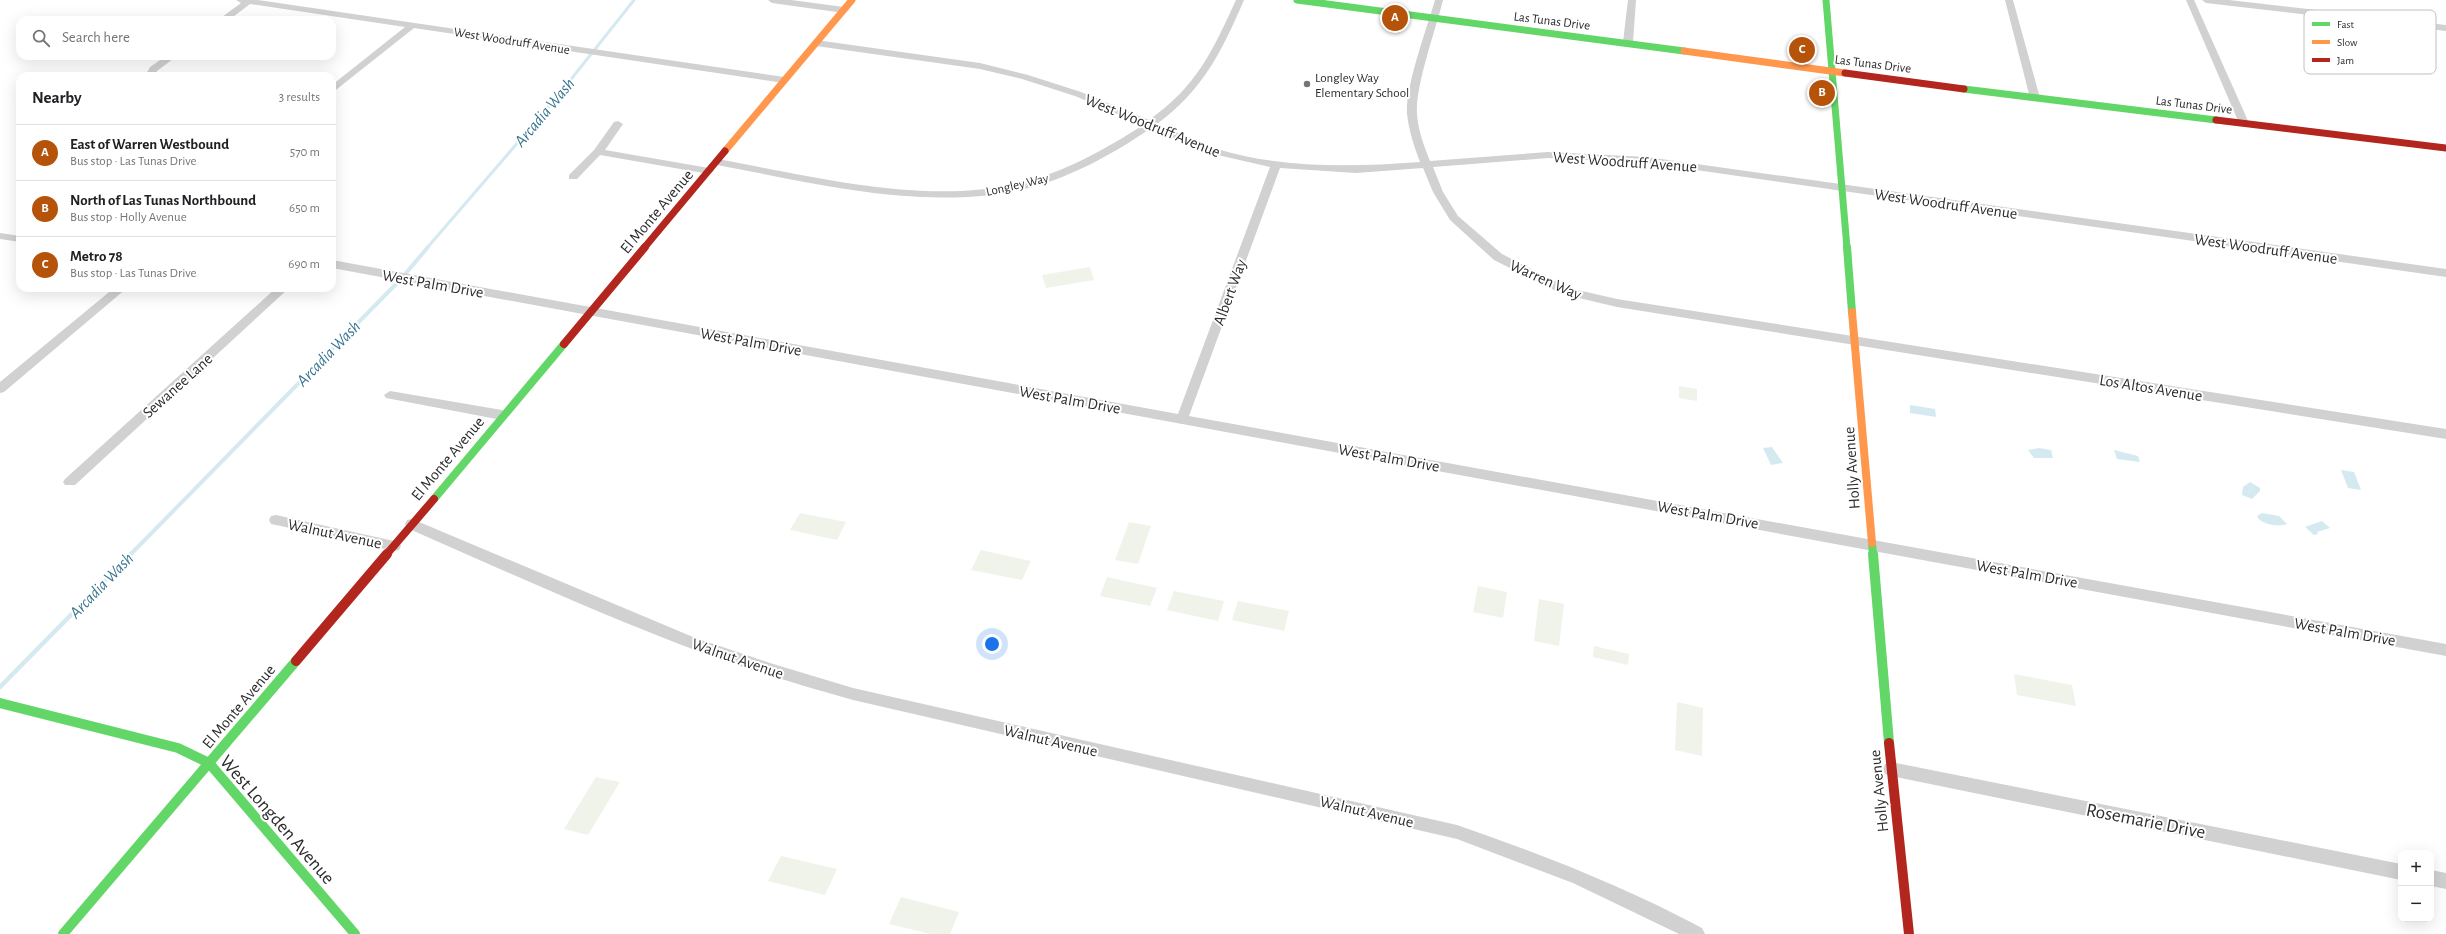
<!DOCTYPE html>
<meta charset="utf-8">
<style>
:root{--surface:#fff;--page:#f6f6f6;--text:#202124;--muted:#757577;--line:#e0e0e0;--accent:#b45309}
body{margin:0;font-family:"Alegreya Sans",sans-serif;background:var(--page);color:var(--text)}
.controls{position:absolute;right:12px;bottom:12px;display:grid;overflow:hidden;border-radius:8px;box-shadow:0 4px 16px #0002}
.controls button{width:36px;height:36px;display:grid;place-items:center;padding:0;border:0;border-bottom:1px solid var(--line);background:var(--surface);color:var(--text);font:20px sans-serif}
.you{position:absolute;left:992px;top:644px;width:14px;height:14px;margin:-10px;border:3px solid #fff;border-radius:50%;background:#1a73e8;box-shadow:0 0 0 6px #1a73e833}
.badge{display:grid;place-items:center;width:26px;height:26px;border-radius:50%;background:var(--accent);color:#fff;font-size:13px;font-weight:700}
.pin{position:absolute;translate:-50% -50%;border:2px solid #fff;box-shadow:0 1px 4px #0006}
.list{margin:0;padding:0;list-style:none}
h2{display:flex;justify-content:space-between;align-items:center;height:52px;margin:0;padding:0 16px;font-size:17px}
h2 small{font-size:13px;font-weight:400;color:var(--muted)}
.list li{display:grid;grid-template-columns:26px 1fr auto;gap:12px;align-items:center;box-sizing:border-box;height:56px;padding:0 16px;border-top:1px solid var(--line)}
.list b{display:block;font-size:15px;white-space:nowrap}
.list p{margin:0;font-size:13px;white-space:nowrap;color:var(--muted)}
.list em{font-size:13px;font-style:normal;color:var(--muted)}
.icon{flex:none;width:22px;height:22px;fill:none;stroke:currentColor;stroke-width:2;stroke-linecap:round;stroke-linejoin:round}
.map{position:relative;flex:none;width:2446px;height:934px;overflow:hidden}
.search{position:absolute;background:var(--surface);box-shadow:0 4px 16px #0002;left:16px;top:16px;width:320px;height:44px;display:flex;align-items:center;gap:10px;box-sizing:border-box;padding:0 14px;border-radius:12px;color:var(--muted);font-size:15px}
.panel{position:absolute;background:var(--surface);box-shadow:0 4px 16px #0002;left:16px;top:72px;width:320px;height:220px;border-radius:12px}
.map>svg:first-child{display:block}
.green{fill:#f0f3ea}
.water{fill:#d5e9f1}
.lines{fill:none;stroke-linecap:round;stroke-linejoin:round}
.stream-far2{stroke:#d5e9f1;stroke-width:3}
.stream-far1{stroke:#d5e9f1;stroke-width:4}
.stream{stroke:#d5e9f1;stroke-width:4.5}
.street{fill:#d1d1d1;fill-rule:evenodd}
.fast-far2{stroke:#63d668;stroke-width:7}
.fast-far1{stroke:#63d668;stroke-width:8}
.fast{stroke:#63d668;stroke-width:10}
.slow-far1{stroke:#ff974d;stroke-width:7}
.slow{stroke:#ff974d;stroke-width:8}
.jam-far2{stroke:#b3261e;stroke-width:7}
.jam-far1{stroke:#b3261e;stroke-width:8}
.jam{stroke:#b3261e;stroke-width:10}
.poi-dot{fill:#767676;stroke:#fff;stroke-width:1.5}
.labels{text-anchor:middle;stroke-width:4;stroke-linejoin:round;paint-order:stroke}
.far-street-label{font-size:13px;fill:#2c2c2c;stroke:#fff}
.far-poi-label{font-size:13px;fill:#2c2c2c;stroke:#fff;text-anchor:start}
.street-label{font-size:16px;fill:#2c2c2c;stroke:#fff}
.water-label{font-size:17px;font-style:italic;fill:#38748f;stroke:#fff}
.near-street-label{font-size:19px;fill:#2c2c2c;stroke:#fff}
.key{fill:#fff;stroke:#c0c0c0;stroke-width:1}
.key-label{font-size:11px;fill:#2c2c2c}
</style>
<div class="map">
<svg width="2446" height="934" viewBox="0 0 2446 934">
<rect width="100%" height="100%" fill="#fff"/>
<!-- green -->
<path class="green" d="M1090 267 1094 280 1046 288 1042 275Z
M1679 386 1697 389V401L1679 398Z
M800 513 846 522 837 540 790 530Z
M1129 522 1151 526 1138 564 1115 560Z
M981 550 1031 561 1022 580 971 570Z
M1107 577 1157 588 1150 606 1100 596Z
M1478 586 1507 592 1503 618 1473 612Z
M1174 591 1224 601 1218 621 1167 610Z
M1539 599 1564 604 1559 646 1534 641Z
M1238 601 1289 611 1284 631 1232 620Z
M1594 646 1629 654 1628 665 1593 657Z
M2014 674 2072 685 2076 706 2017 695Z
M1677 702 1703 708 1702 756 1675 750Z
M596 777 620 782 588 835 564 829Z
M781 856 837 869 825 895 768 881Z
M901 897 959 912 950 934H930L889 924Z"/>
<!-- water -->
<path class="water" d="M1910 405 1935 409 1936 417 1910 413Z
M1772 447 1783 463 1771 465 1763 448Z
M2039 448 2051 450 2053 458H2034L2028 450Z
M2114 450 2138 456 2140 462 2117 459Z
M2341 470 2354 472 2361 490 2348 488Z
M2250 482 2260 488V491L2252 499 2242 495 2243 487Z
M2262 513 2279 516 2287 524C2280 527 2260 525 2257 516Z
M2322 521 2330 528 2317 532 2318 534 2314 535 2305 527Z"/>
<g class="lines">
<!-- stream-far2 -->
<path class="stream-far2" d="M427 248 557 97 634 0"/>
<!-- stream-far1 -->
<path class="stream-far1" d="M130 555 401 279 428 247"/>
<!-- stream -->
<path class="stream" d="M0 687 131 554"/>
<!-- street -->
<path class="street" d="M236 0H258L784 77 789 80 784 83 414 28 332 93V85L405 27 250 4 229 20H218L241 3Z
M768 0H791L844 7 849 10 844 13 772 3Z
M1236 0H1244C1222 51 1203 90 1157 124 1177 132 1197 143 1217 149 1284 169 1352 167 1420 162 1414 146 1409 131 1407 114 1405 87 1427 28 1435 0H1443C1436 29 1415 86 1417 114 1418 130 1424 146 1430 161L1548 152 1647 157 2446 269V277L1647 163 1548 158 1433 167 1443 192 1458 216 1502 254 1569 288 1617 299 2446 429V439L1617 307 1562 294 1494 260 1450 220 1433 192 1423 168 1356 173 1280 168 1189 416 2446 644V656L332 268V260L1178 414 1270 167 1209 153 1151 128C1112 155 1066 180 1020 190 921 211 815 183 717 165L712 162 717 159C812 176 924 206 1020 183 1063 173 1106 149 1143 125L1075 96 1022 79 980 69 816 46 811 43 816 40 980 63 1028 75 1081 92 1149 120C1197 86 1212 52 1236 0Z
M1628 0H1636L1633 42 1628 45 1623 42Z
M2005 0H2013L2040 98 2038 100H2032L2030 98Z
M2186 0H2194L2249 123 2248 125H2240L2239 123Z
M2202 0H2229L2446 25V31L2206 3Z
M166 56H177L157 71 155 76H145L150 67Z
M618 121 623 124 605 150 709 168 714 171 709 174 600 155 577 179H569V175L594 150 614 122Z
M0 233 20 236V242L0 239Z
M114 288H127L4 392 0 393V382Z
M276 288H289L75 485H65L63 482 65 479Z
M390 391 502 410 508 415 502 420 386 398 384 395Z
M276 515 394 541 399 542 401 546 399 550 394 551 276 525 271 524 269 520 271 516Z
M412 519 693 637 770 663 853 688 1457 825C1541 854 1623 886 1702 928L1705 934H1679L1573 883 1457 839 853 700C803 686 752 671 703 653 603 616 505 571 407 528L405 524 407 520Z
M1891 762 2401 864V880L1891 776 1885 774 1883 769 1885 764Z
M2431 870 2446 873V889L2431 886Z"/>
<!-- fast-far2 -->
<path class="fast-far2" d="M1297 0 1684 51
M1826 0 1847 248
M1964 89 2216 120"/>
<!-- fast-far1 -->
<path class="fast-far1" d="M1847 247 1852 312
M434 499 564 344
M1872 543 1873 555"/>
<!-- fast -->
<path class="fast" d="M1873 554 1889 743
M0 703 178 748 209 763 355 934
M63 934 296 661"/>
<!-- slow-far1 -->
<path class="slow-far1" d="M1684 51 1845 73
M725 151 852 0"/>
<!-- slow -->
<path class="slow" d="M1852 312 1872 543"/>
<!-- jam-far2 -->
<path class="jam-far2" d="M1845 73 1964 89
M2216 120 2446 148
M644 248 725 151"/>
<!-- jam-far1 -->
<path class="jam-far1" d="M564 344 645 247
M386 555 434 499"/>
<!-- jam -->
<path class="jam" d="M296 661 387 554
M1889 743 1909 934"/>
</g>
<!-- markers -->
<circle class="poi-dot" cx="1307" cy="84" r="4"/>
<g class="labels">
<!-- far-street labels -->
<g class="far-street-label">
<text transform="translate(1552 20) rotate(7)" y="5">Las Tunas Drive</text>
<text transform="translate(512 40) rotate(9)" y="5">West Woodruff Avenue</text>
<text transform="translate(1873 63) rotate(7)" y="5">Las Tunas Drive</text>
<text transform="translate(2194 104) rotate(7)" y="5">Las Tunas Drive</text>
<text transform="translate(1017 184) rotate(-13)" y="5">Longley Way</text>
</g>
<!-- far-poi labels -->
<g class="far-poi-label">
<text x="1315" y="82">Longley Way<tspan x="1315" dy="15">Elementary School</tspan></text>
</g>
<!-- street labels -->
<g class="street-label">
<text transform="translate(1153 125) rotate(22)" y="6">West Woodruff Avenue</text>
<text transform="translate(1625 161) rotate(4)" y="6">West Woodruff Avenue</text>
<text transform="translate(1946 203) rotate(8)" y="6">West Woodruff Avenue</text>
<text transform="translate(656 211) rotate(-50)" y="6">El Monte Avenue</text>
<text transform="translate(2266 248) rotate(8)" y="6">West Woodruff Avenue</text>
<text transform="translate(1546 279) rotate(24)" y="6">Warren Way</text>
<text transform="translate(433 283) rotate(10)" y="6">West Palm Drive</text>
<text transform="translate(1229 292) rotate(-70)" y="6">Albert Way</text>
<text transform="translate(751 341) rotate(10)" y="6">West Palm Drive</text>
<text transform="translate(177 385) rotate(-42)" y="6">Sewanee Lane</text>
<text transform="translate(2151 387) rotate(9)" y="6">Los Altos Avenue</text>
<text transform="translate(1070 399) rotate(10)" y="6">West Palm Drive</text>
<text transform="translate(1389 457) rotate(10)" y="6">West Palm Drive</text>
<text transform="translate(447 458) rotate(-50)" y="6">El Monte Avenue</text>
<text transform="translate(1851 468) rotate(-94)" y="6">Holly Avenue</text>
<text transform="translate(1708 514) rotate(10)" y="6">West Palm Drive</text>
<text transform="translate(335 533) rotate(12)" y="6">Walnut Avenue</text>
<text transform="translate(2027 573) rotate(10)" y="6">West Palm Drive</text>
<text transform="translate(2345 631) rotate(10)" y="6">West Palm Drive</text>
<text transform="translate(738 658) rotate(19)" y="6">Walnut Avenue</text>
<text transform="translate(238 706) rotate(-50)" y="6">El Monte Avenue</text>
<text transform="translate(1051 740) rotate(13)" y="6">Walnut Avenue</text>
<text transform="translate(1878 791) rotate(-96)" y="6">Holly Avenue</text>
<text transform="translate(1367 811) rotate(13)" y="6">Walnut Avenue</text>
</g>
<!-- water labels -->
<g class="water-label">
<text transform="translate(544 112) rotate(-50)" y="6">Arcadia Wash</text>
<text transform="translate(328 353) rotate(-46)" y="6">Arcadia Wash</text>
<text transform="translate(101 585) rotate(-46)" y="6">Arcadia Wash</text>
</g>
<!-- near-street labels -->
<g class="near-street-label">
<text transform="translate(278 819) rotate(49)" y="7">West Longden Avenue</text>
<text transform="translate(2146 820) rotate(11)" y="7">Rosemarie Drive</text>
</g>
</g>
<!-- legend -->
<rect x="2304" y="10" width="132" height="64" rx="6" class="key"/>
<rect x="2312" y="22" width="18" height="4" fill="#63d668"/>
<rect x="2312" y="40" width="18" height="4" fill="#ff974d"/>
<rect x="2312" y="58" width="18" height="4" fill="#b3261e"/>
<g class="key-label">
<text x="2337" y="28">Fast</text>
<text x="2337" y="46">Slow</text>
<text x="2337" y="64">Jam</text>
</g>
</svg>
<div class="controls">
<button>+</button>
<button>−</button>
</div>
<div class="you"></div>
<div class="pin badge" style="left:1395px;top:18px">A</div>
<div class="pin badge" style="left:1822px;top:93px">B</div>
<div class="pin badge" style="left:1802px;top:50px">C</div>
<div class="search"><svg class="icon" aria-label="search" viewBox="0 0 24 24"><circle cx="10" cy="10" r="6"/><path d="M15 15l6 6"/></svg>Search here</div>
<section class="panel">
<h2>Nearby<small>3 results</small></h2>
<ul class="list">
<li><span class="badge">A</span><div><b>East of Warren Westbound</b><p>Bus stop · Las Tunas Drive</p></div><em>570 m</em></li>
<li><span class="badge">B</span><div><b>North of Las Tunas Northbound</b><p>Bus stop · Holly Avenue</p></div><em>650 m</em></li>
<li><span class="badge">C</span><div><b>Metro 78</b><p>Bus stop · Las Tunas Drive</p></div><em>690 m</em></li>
</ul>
</section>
</div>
